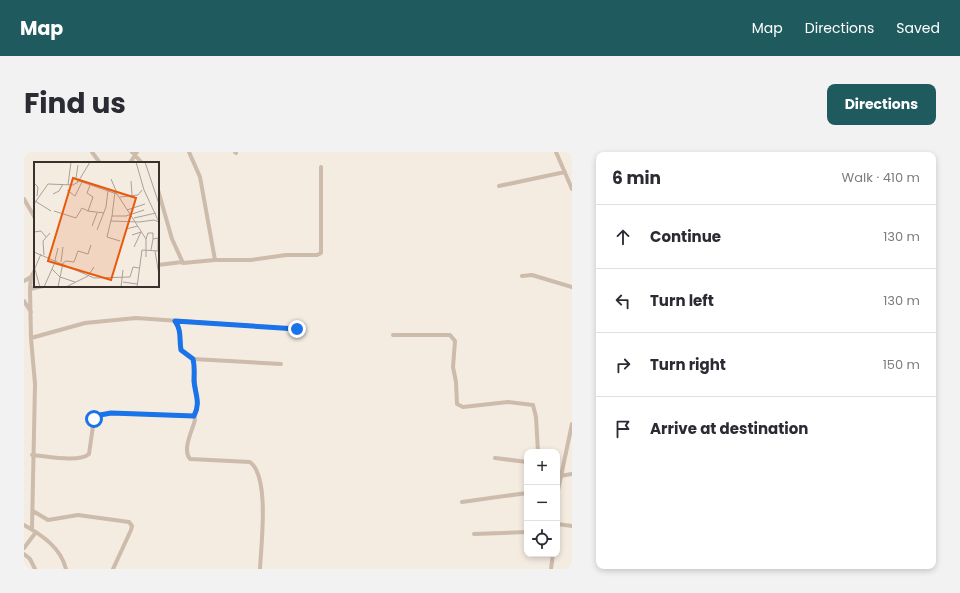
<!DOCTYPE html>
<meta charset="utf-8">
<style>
:root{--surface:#fff;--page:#f2f2f3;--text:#2b2b33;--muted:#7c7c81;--line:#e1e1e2;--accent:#1f5a5e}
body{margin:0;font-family:Poppins,sans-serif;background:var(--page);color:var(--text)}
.controls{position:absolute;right:12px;bottom:12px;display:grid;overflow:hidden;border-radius:8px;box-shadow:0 2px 6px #0003}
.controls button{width:36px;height:36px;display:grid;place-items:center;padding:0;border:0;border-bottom:1px solid var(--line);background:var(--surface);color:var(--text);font:20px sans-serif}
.stop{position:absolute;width:12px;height:12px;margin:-9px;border:3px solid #1a73e8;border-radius:50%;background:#fff}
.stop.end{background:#1a73e8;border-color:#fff;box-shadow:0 1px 4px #0008}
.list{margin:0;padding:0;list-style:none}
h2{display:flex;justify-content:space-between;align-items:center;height:52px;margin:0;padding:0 16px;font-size:17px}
h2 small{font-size:13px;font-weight:400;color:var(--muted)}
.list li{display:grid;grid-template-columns:26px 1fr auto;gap:12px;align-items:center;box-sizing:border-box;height:64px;padding:0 16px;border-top:1px solid var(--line)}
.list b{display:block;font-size:15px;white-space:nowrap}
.list em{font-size:13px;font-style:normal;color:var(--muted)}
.icon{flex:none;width:22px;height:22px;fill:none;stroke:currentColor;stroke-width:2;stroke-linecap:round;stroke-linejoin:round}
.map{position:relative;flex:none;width:548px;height:417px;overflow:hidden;border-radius:8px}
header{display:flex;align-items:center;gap:24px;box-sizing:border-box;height:56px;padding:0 20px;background:var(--accent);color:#fff}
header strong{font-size:19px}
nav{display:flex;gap:22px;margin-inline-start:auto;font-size:14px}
.intro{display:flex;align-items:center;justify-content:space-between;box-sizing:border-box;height:96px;padding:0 24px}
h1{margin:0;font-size:28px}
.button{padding:10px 18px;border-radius:8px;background:var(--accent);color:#fff;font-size:14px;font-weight:700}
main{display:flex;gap:24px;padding:0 24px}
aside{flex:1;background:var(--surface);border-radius:8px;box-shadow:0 2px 6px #0003}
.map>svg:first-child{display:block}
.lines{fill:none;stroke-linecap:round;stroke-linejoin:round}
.street{stroke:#cdbbac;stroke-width:4}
.route{stroke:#1a73e8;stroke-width:5}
.inset-road{fill:none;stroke:#aaa098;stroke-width:1}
.view{fill:#e8590c;fill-opacity:0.15;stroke:#e8590c;stroke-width:2}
.inset-edge{fill:none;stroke:#3b302b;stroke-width:2}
</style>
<header>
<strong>Map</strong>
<nav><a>Map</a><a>Directions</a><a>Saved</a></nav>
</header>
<div class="intro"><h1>Find us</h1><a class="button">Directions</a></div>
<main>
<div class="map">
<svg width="548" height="417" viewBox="0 0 548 417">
<rect width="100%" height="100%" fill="#f4ebe1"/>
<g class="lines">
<!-- street -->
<path class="street" d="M68 0 76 11
M108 0 118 11
M165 0 176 25 191 108
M211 0 212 1
M532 0 548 37
M106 11 113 0
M475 34 541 20
M134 38 148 87 159 111 191 108H227L262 103H293L297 101V15
M0 47 11 66
M134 113 158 110
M498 124 508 123 548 135
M0 129 7 125
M6 137 19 134
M0 149 7 160
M151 169C158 179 155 187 157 198L169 207C171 215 170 221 171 229 171 242 177 251 170 264
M369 183H426L431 189 429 215 432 230 433 252 439 255 484 250 509 253 512 265 514 300
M7 186 61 171 112 166 273 177
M169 207 257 212
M8 303C22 304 55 311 65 302L70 267 76 263 87 261 170 264 171 268C168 279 158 298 166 307L226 310C246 325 237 393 236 417
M471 306 503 310
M533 322 536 324 548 322
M533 343 548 272
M438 350 503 341
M9 359 24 368 54 363 105 370 108 374 107 378 89 417
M533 372 548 374
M0 373C18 383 37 396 42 417
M8 377 11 232 7 186 6 137 7 125 11 118
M450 382 503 380
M0 396 12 380
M0 402 6 407 11 417
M527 417 529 402"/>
</g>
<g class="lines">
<!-- route -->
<path class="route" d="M70 267 76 263 87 261 170 264C177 251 171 242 170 229 170 221 171 215 169 207L157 198C155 187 158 179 151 169L273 177"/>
</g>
<!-- overview -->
<g transform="translate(10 10)">
<rect width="125" height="125" fill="#f4ebe1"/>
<path class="inset-road" d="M102 0 110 28 124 58M111 0 125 42M44 3 42 16 44 20M77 17 83 31M45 19 83 32 112 77V95M97 19 98 33M0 21 4 25 3 34M34 23 37 0M33 28 41 34 48 20M19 32 25 29 29 22M86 35 104 33 108 28M1 39 17 49M0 42 14 22 39 23 44 20 56 0M93 48 111 42M20 49 42 56 48 46 54 49 59 35 53 31 56 23M54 49 70 51M78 54 81 30M100 56 122 51M77 59 105 60 120 58 125 60M58 64 63 51M92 67 104 64M63 68 72 45 74 28M0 70 7 69 12 75M98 73 107 70 100 85M112 77 114 71H119V77M86 79 73 75 78 54H92L110 48M117 88 119 77 124 76V89M121 89 125 113M0 90 60 116 96 115 99 105 105 106M10 93 9 79 16 71M21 98 24 86M27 100 29 85M29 101 32 99 40 100 44 89 54 92 57 83M0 104 6 125M1 106 7 92M18 107 26 115 41 120M89 120 103 122M10 125 22 98M24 125 29 101M32 125 54 114 60 105M87 125 89 108M103 125 108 88 125 89"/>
<path class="view" d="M39 16 102 36 77 118 14 99Z"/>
<rect width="125" height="125" class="inset-edge"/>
</g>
</svg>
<div class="controls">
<button>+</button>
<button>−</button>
<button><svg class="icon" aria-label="locate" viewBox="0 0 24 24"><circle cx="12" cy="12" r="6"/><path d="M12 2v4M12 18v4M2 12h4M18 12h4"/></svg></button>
</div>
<div class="stop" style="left:70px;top:267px"></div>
<div class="stop end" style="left:273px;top:177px"></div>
</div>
<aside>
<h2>6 min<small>Walk · 410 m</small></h2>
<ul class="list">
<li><svg class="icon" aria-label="ahead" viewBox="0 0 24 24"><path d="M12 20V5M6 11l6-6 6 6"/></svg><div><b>Continue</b></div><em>130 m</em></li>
<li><svg class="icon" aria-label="left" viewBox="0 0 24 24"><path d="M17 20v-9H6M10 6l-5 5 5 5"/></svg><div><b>Turn left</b></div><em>130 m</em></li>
<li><svg class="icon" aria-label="right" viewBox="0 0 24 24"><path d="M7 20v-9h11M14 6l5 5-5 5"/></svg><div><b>Turn right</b></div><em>150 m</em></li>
<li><svg class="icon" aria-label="arrive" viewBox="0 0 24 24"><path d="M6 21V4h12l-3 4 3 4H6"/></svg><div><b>Arrive at destination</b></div></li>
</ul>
</aside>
</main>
